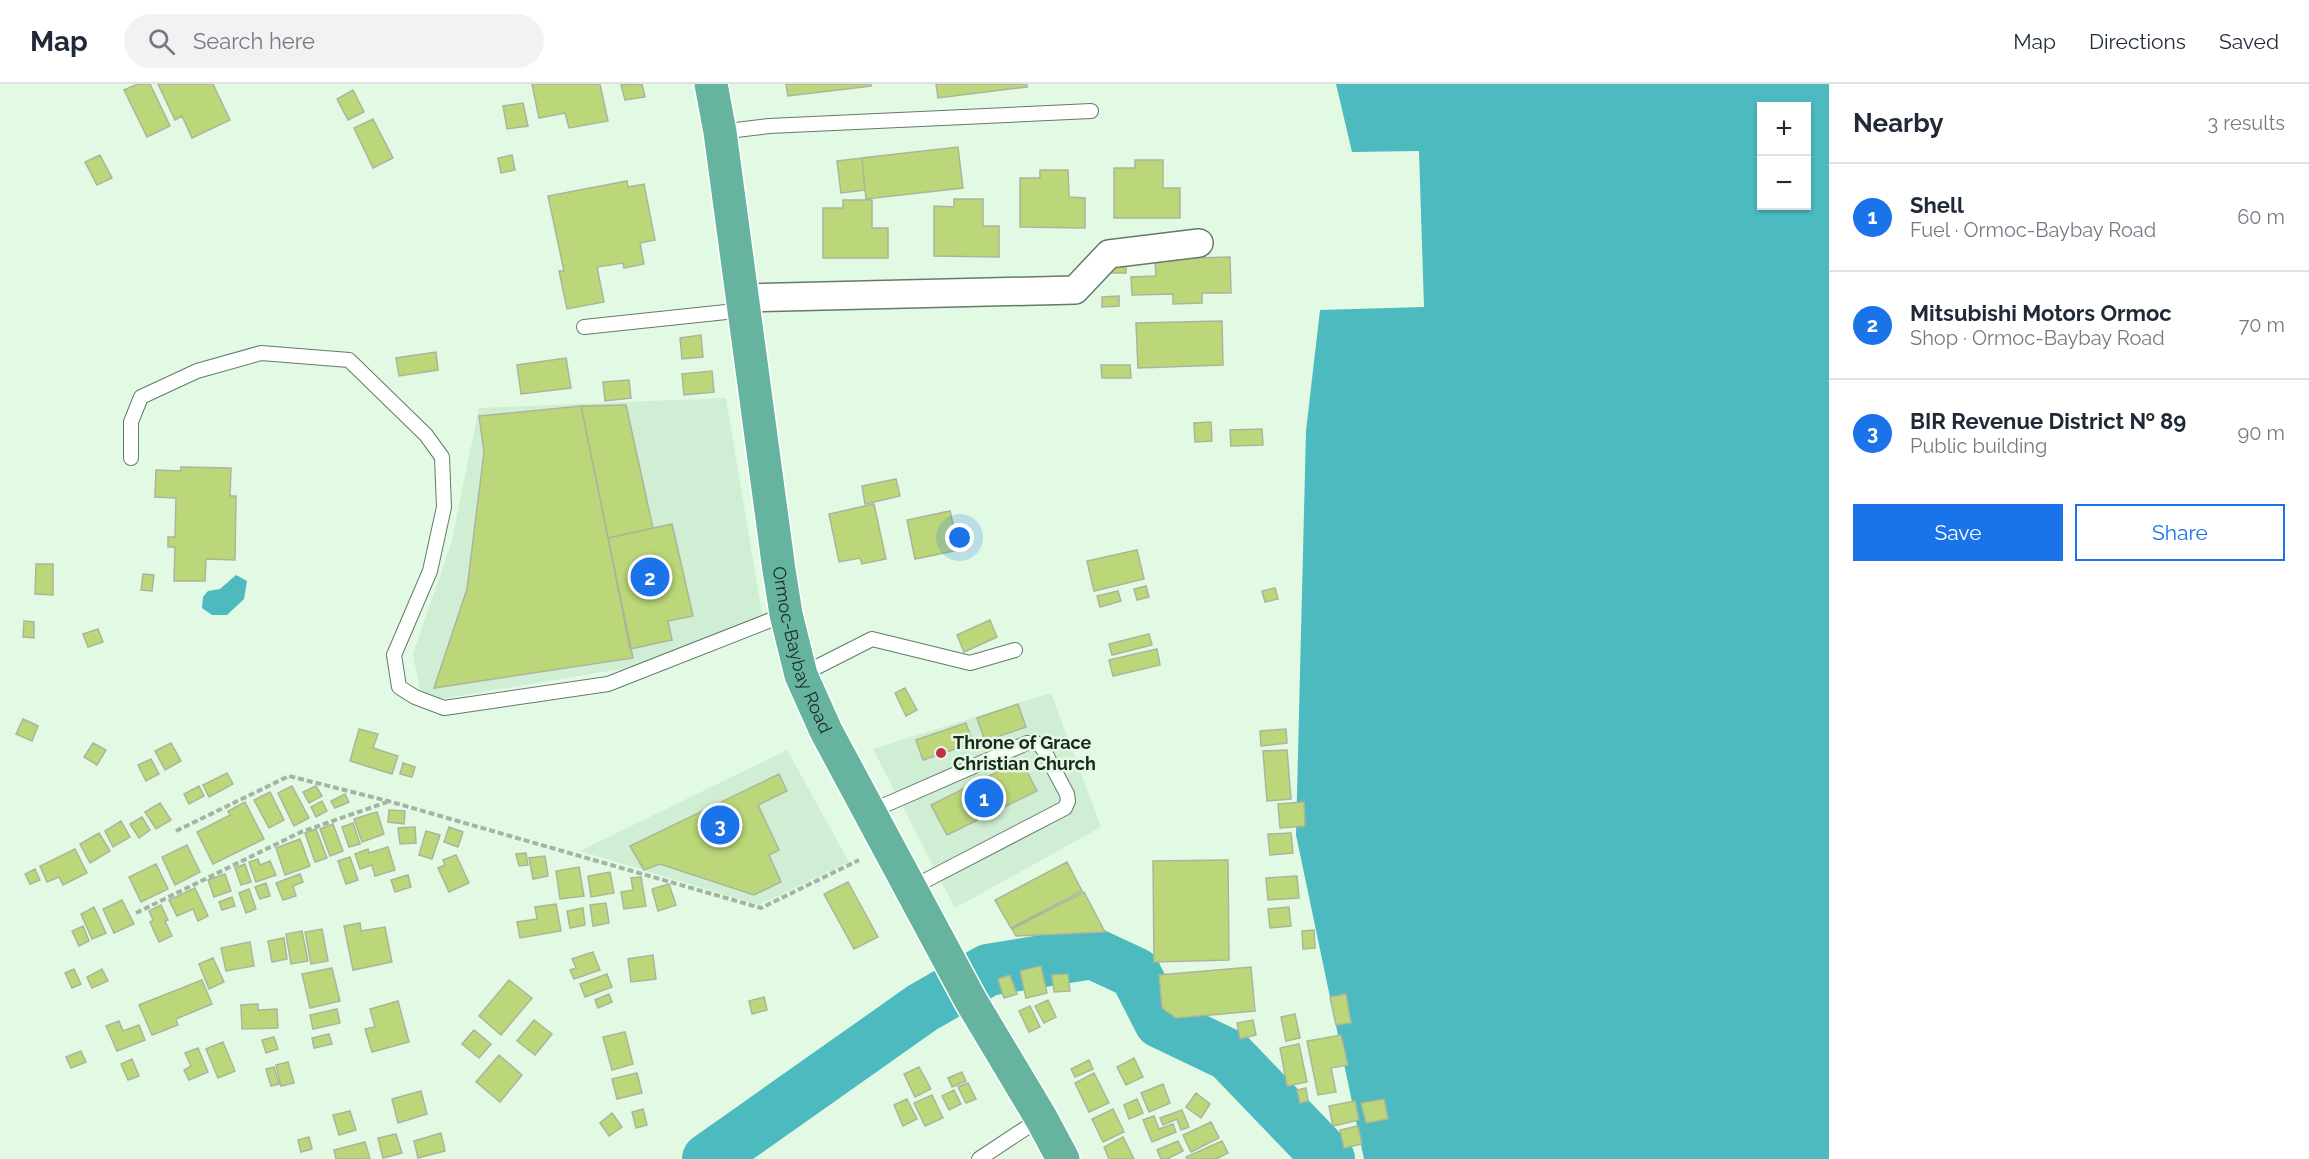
<!DOCTYPE html>
<meta charset="utf-8">
<style>
:root{--surface:#fff;--page:#f2f2f3;--text:#1f2937;--muted:#747a83;--line:#e0e1e3;--accent:#1a73e8}
body{margin:0;font-family:Raleway,sans-serif;background:var(--page);color:var(--text)}
.controls{position:absolute;right:18px;top:18px;display:grid;overflow:hidden;border-radius:0px;box-shadow:0 2px 4px #0004}
.controls button{width:54px;height:54px;display:grid;place-items:center;padding:0;border:0;border-bottom:2px solid var(--line);background:var(--surface);color:var(--text);font:30px sans-serif}
.you{position:absolute;left:960px;top:454px;width:21px;height:21px;margin:-15px;border:4px solid #fff;border-radius:50%;background:#1a73e8;box-shadow:0 0 0 9px #1a73e833}
.badge{display:grid;place-items:center;width:39px;height:39px;border-radius:50%;background:var(--accent);color:#fff;font-size:20px;font-weight:700}
.pin{position:absolute;translate:-50% -50%;border:3px solid #fff;box-shadow:0 2px 6px #0006}
.list{margin:0;padding:0;list-style:none}
h2{display:flex;justify-content:space-between;align-items:center;height:78px;margin:0;padding:0 24px;font-size:26px}
h2 small{font-size:20px;font-weight:400;color:var(--muted)}
.list li{display:grid;grid-template-columns:39px 1fr auto;gap:18px;align-items:center;box-sizing:border-box;height:108px;padding:0 24px;border-top:2px solid var(--line)}
.list b{display:block;font-size:22px;white-space:nowrap}
.list p{margin:0;font-size:20px;white-space:nowrap;color:var(--muted)}
.list em{font-size:20px;font-style:normal;color:var(--muted)}
.actions{display:flex;gap:12px;padding:18px 24px}
.actions a{flex:1;padding:14px 0;border:2px solid var(--accent);border-radius:0px;text-align:center;font-size:21px;color:var(--accent)}
.actions .main{background:var(--accent);color:#fff}
.icon{flex:none;width:33px;height:33px;fill:none;stroke:currentColor;stroke-width:2;stroke-linecap:round;stroke-linejoin:round}
.map{position:relative;flex:none;width:1829px;height:1075px;overflow:hidden}
header{display:flex;align-items:center;gap:36px;box-sizing:border-box;height:84px;padding:0 30px;background:var(--surface);border-bottom:2px solid var(--line)}
header strong{font-size:28px}
nav{display:flex;gap:33px;margin-inline-start:auto;font-size:21px}
.search{width:420px;height:54px;background:var(--page);display:flex;align-items:center;gap:15px;box-sizing:border-box;padding:0 21px;border-radius:33px;color:var(--muted);font-size:22px}
main{display:flex}
aside{flex:1;background:var(--surface)}
.map>svg:first-child{display:block}
.built{fill:#d0eed3}
.water{fill:#4cbabf;fill-rule:evenodd}
.lines{fill:none;stroke-linecap:round;stroke-linejoin:round}
.river{stroke:#4cbabf;stroke-width:52}
.building{fill:#bcd779;stroke:#acb59b;stroke-width:1.5}
.service-casing{stroke:#657a67;stroke-width:16}
.minor-casing{stroke:#657a67;stroke-width:30}
.trunk-casing{stroke:#fff;stroke-width:36}
.path{stroke:#a2b5a4;stroke-width:4;stroke-dasharray:6 3;stroke-linecap:butt}
.service{stroke:#fff;stroke-width:14}
.minor{stroke:#fff;stroke-width:27}
.trunk{stroke:#66b4a0;stroke-width:33}
.poi-dot{fill:#c13043;stroke:#e2f9e4;stroke-width:2}
.labels{text-anchor:middle;stroke-width:5;stroke-linejoin:round;paint-order:stroke}
.street-label{font-size:18px;fill:#1e271f;stroke:#e2f9e4}
.poi-label{font-size:18px;font-weight:bold;fill:#1e271f;stroke:#e2f9e4;text-anchor:start}
</style>
<header>
<strong>Map</strong>
<div class="search"><svg class="icon" aria-label="search" viewBox="0 0 24 24"><circle cx="10" cy="10" r="6"/><path d="M15 15l6 6"/></svg>Search here</div>
<nav><a>Map</a><a>Directions</a><a>Saved</a></nav>
</header>
<main>
<div class="map">
<svg width="1829" height="1075" viewBox="0 0 1829 1075">
<rect width="100%" height="100%" fill="#e2f9e4"/>
<!-- built -->
<path class="built" d="M726 314 762 530 632 583 441 615 420 607 413 570 451 460 479 324Z
M1051 609 1101 743 955 824 873 665Z
M787 666 849 778 759 821 580 767Z"/>
<!-- water -->
<path class="water" d="M1336 0H1829V1075H1364L1296 751 1306 347 1320 226 1424 223 1419 67 1352 68ZM1762 22H1806V122H1762Z
M236 491 247 497 244 515 227 531H212L202 524 203 513 208 507 220 505Z"/>
<g class="lines">
<!-- river -->
<path class="river" d="M708 1075 922 924 988 886 1092 869 1135 889 1160 938 1229 971 1329 1075"/>
</g>
<!-- building -->
<path class="building" d="M138 0H150L170 42 147 53 124 6Z
M158 0H213L230 36 192 54 182 32 175 36Z
M532 0H600L608 37 569 44 565 29 539 34Z
M642 0 645 13 625 16 621 1Z
M786 0H871V2L788 12Z
M936 0H1027V3L938 14Z
M353 6 364 28 348 36 337 15Z
M523 19 528 42 507 45 503 22Z
M373 35 393 74 373 84 354 44Z
M958 63 963 104 866 115 862 74Z
M100 71 112 94 97 101 85 78Z
M512 71 515 86 501 89 498 74Z
M862 74 865 106 841 109 837 77Z
M1135 76H1163V104H1180V134H1114V84H1135Z
M1040 86H1068L1069 113 1085 114V144L1020 143V94H1040Z
M627 97 628 103 644 100 655 156 640 159 644 180 624 184 623 179 597 183 604 218 567 225 559 187H564L548 112Z
M954 115H983V142H999V173L934 172V122L954 123Z
M843 116H872V144H888V174H823V124H843Z
M1110 171H1126V189H1111Z
M1230 173 1231 209H1202V219L1173 220V210L1132 211 1131 193 1156 192 1155 175Z
M1119 212V222L1102 223V213Z
M1222 237 1223 281 1138 284 1136 239Z
M701 251 703 273 682 275 680 254Z
M436 268 438 286 399 292 396 274Z
M566 274 571 304 521 310 517 281Z
M1101 281H1130L1131 294H1102Z
M712 287 714 308 684 311 682 290Z
M629 296 631 314 605 317 603 298Z
M626 321 653 444 608 454 581 322Z
M581 322 633 574 434 604 467 505 484 368 479 332Z
M1211 338 1212 357 1195 358 1194 339Z
M1262 345 1263 361 1231 362 1230 346Z
M181 383 231 384 230 412H236L235 476 206 475 205 497H174L175 463H168V453H175L176 414 155 413 156 386 181 387Z
M896 395 900 412 865 420 862 402Z
M874 420 886 475 862 480 860 474 839 478 829 430Z
M950 427 959 466 915 475 907 436Z
M672 440 693 532 668 537 672 556 630 565 608 454Z
M1137 466 1144 495 1094 507 1087 477Z
M36 480H53V511L35 510Z
M143 490 154 491 152 507 141 506Z
M1146 502 1149 513 1137 516 1134 505Z
M1275 504 1278 515 1265 518 1262 507Z
M1118 507 1121 517 1100 523 1097 512Z
M990 536 997 553 964 568 957 551Z
M24 537 34 538V554L23 553Z
M98 545 103 558 88 563 83 550Z
M1149 550 1152 561 1112 571 1109 560Z
M1157 565 1160 581 1113 592 1109 576Z
M905 604 917 626 906 632 895 609Z
M1018 620 1026 643 985 657 977 634Z
M23 635 38 642 32 657 16 650Z
M966 639 973 659 923 676 916 656Z
M359 645 378 650 373 664 398 672 392 690 350 677Z
M1286 645 1287 659 1261 662 1260 647Z
M93 659 106 666 97 681 84 673Z
M171 659 181 677 165 686 155 667Z
M1287 666 1291 715 1267 717 1263 667Z
M151 675 159 690 146 697 138 681Z
M1021 676 1037 707 947 751 931 721Z
M403 679 415 683 412 693 400 690Z
M227 689 233 700 209 713 203 701Z
M779 690 787 707 758 721 779 766 769 771 781 798 754 811 660 780 644 786 630 762Z
M199 702 204 712 189 720 184 710Z
M292 702 309 734 294 742 278 709Z
M316 702 322 712 309 719 303 708Z
M270 708 284 736 269 744 254 716Z
M345 710 349 718 335 724 331 717Z
M322 717 327 727 316 733 311 723Z
M245 718 264 755 213 780 197 748 230 731 228 727Z
M1304 718 1305 742 1280 744 1278 720Z
M160 719 171 736 156 745 145 728Z
M389 726 405 727 404 740 388 738Z
M377 728 384 750 362 758 354 735Z
M142 733 150 746 139 754 130 740Z
M121 737 130 753 113 763 105 747Z
M353 739 360 760 349 763 342 743Z
M333 740 343 767 330 772 320 745Z
M415 743 416 759 400 760 398 744Z
M449 743 463 748 458 763 444 758Z
M316 745 327 774 315 778 305 749Z
M426 747 440 751 432 775 419 771Z
M99 749 110 767 90 779 80 760Z
M1291 749 1293 769 1270 771 1268 750Z
M300 755 310 782 285 791 276 764Z
M187 761 200 788 175 801 162 773Z
M388 763 395 786 375 792 372 781 360 785 355 770 368 765 369 769Z
M75 765 87 789 63 801 59 793 47 798 40 782Z
M526 769 528 781 519 782 516 770Z
M456 771 469 799 449 808 438 784 445 781 443 776Z
M545 772 548 792 533 795 529 774Z
M350 773 358 796 346 800 338 777Z
M258 775 260 781 270 777 276 791 256 798 249 778Z
M1228 776 1229 876 1154 878 1153 777Z
M1067 778 1082 807 1011 844 995 816Z
M156 780 168 805 141 818 129 793Z
M245 780 251 798 241 801 235 784Z
M579 783 584 812 560 815 556 787Z
M35 785 40 796 30 800 25 790Z
M610 788 614 809 591 813 588 792Z
M225 790 231 807 214 813 208 796Z
M300 790 303 798 293 802 296 812 283 816 276 799Z
M408 791 411 803 395 808 391 796Z
M1297 792 1299 814 1268 816 1266 794Z
M641 793 646 822 624 825 621 808 633 806 631 794Z
M848 798 878 853 854 865 824 810Z
M266 799 270 812 260 815 255 803Z
M669 800 676 821 658 827 652 805Z
M195 804 208 832 198 837 193 825 177 832 169 816Z
M249 805 256 825 246 829 239 809Z
M1084 808 1105 848 1016 852 1012 845Z
M232 813 235 822 222 826 219 818Z
M122 816 134 840 114 849 103 825Z
M606 819 609 839 593 842 590 821Z
M556 820 561 847 520 854 517 838 537 835 535 823Z
M161 821 168 836 165 837 172 852 159 858 150 838 153 836 149 827Z
M94 823 106 849 92 855 81 830Z
M1289 823 1291 842 1270 844 1268 825Z
M583 824 585 841 570 844 567 827Z
M360 839 361 847 385 843 392 878 353 886 344 842Z
M83 842 89 857 79 862 72 847Z
M322 845 328 877 311 880 305 848Z
M1314 846 1315 864 1303 865 1302 847Z
M302 847 308 877 291 880 286 850Z
M284 854 287 875 272 878 268 857Z
M250 858 254 882 226 887 221 864Z
M593 868 600 886 574 895 570 886 576 884 572 875Z
M653 871 656 895 631 898 628 875Z
M213 874 224 898 209 905 199 880Z
M1041 882 1047 909 1026 914 1020 887Z
M1251 883 1255 927 1176 934 1162 924 1159 891Z
M332 884 340 917 310 924 302 890Z
M74 885 81 900 72 904 65 889Z
M102 885 108 897 92 904 87 893Z
M607 890 612 903 585 913 580 900Z
M1068 890 1070 907 1054 908 1052 891Z
M1010 891 1017 910 1004 914 998 895Z
M202 896 212 920 176 935 178 941 152 951 139 921Z
M509 896 532 914 501 951 479 932Z
M609 910 612 918 598 924 595 916Z
M1346 910 1351 939 1336 941 1330 913Z
M764 913 767 926 752 930 749 917Z
M1048 916 1056 933 1044 939 1035 922Z
M398 917 409 958 372 968 365 945 375 943 370 925Z
M258 920V926L277 925 278 944 242 945 241 921Z
M1030 922 1040 943 1029 948 1019 927Z
M337 925 340 939 313 945 310 931Z
M1295 930 1300 954 1286 957 1281 933Z
M534 936 552 950 535 971 517 957Z
M1253 936 1256 951 1240 955 1237 939Z
M119 937 123 947 139 941 145 956 117 967 106 942Z
M474 946 491 960 479 974 462 960Z
M625 948 633 980 612 986 603 953Z
M329 950 332 960 314 964 312 954Z
M1341 951 1348 981 1331 984 1336 1008 1318 1011 1307 957Z
M274 953 278 965 266 969 262 956Z
M223 958 235 987 218 994 206 965Z
M1299 960 1307 998 1287 1002 1280 964Z
M198 964 208 988 189 996 184 986 191 982 185 969Z
M81 967 86 978 71 984 66 973Z
M499 971 522 991 500 1018 476 998Z
M1134 974 1143 993 1126 1001 1117 983Z
M132 975 139 992 128 996 121 980Z
M1089 976 1093 985 1075 993 1071 985Z
M288 978 294 999 281 1002 276 981Z
M274 983 279 1000 271 1002 266 985Z
M919 983 931 1005 915 1013 904 990Z
M962 988 966 997 952 1003 948 994Z
M637 989 642 1009 617 1015 612 995Z
M1094 989 1109 1019 1089 1028 1075 999Z
M968 999 976 1015 966 1019 958 1003Z
M1163 1000 1170 1019 1149 1028 1141 1009Z
M1306 1004 1308 1017 1300 1019 1297 1006Z
M954 1006 961 1020 949 1026 942 1012Z
M421 1007 427 1030 398 1039 392 1015Z
M1196 1009 1210 1020 1201 1034 1186 1023Z
M932 1011 943 1034 925 1042 914 1019Z
M907 1015 917 1035 903 1042 894 1021Z
M1137 1015 1143 1029 1129 1035 1124 1021Z
M1384 1015 1388 1035 1366 1039 1361 1019Z
M1355 1017 1359 1036 1333 1042 1329 1022Z
M643 1025 647 1041 636 1044 632 1028Z
M1113 1025 1124 1048 1103 1058 1092 1035Z
M1182 1026 1189 1043 1181 1046 1177 1035 1163 1041 1160 1034Z
M350 1027 356 1046 339 1051 333 1031Z
M612 1029 622 1043 609 1052 600 1039Z
M1154 1032 1159 1045 1173 1040 1176 1048 1152 1058 1143 1036Z
M1211 1038 1219 1054 1191 1068 1183 1051Z
M1358 1042 1362 1060 1344 1064 1340 1046Z
M441 1049 445 1067 418 1074 414 1057Z
M396 1050 402 1069 383 1074 378 1054Z
M309 1053 312 1065 301 1068 298 1056Z
M1123 1053 1134 1075H1109L1104 1063Z
M1178 1057 1183 1067 1167 1075H1161L1157 1066Z
M1222 1057 1228 1069 1216 1075H1187L1186 1073Z
M365 1058 370 1075H336L334 1066Z"/>
<g class="lines">
<!-- service casing -->
<g class="service-casing">
<path id="service" d="M720 48 769 42 1091 27
M584 243 745 226
M131 374V338L141 313 197 287 261 269 349 276 426 351 442 373 444 423 430 487 394 571 399 603 415 613 444 624 608 600 786 530
M801 591 872 555 970 579 1015 566
M869 728 1027 659H1036L1042 663 1067 710 1068 717 1065 724 911 804
M979 1075 1041 1034"/>
</g>
<!-- minor casing -->
<g class="minor-casing">
<path id="minor" d="M742 214 1075 206 1109 170 1199 159"/>
</g>
<!-- trunk casing -->
<g class="trunk-casing">
<g id="trunk">
<path id="s1" d="M711 0 720 48 779 486 786 530 801 591 826 647 971 917 1041 1034 1063 1075"/>
</g>
</g>
<!-- path -->
<path class="path" d="M176 747 289 692 388 717 761 824 859 776
M136 829 301 748 387 718"/>
<!-- service -->
<use href="#service" class="service"/>
<!-- minor -->
<use href="#minor" class="minor"/>
<!-- trunk -->
<use href="#trunk" class="trunk"/>
</g>
<!-- markers -->
<circle class="poi-dot" cx="941" cy="669" r="6"/>
<g class="labels">
<!-- street labels -->
<g class="street-label">
<text dy="6" stroke="none"><textPath href="#s1" startOffset="574">Ormoc-Baybay Road</textPath></text>
</g>
<!-- poi labels -->
<g class="poi-label">
<text x="953" y="665">Throne of Grace<tspan x="953" dy="21">Christian Church</tspan></text>
</g>
</g>
</svg>
<div class="controls">
<button>+</button>
<button>−</button>
</div>
<div class="you"></div>
<div class="pin badge" style="left:984px;top:714px">1</div>
<div class="pin badge" style="left:650px;top:493px">2</div>
<div class="pin badge" style="left:720px;top:741px">3</div>
</div>
<aside>
<h2>Nearby<small>3 results</small></h2>
<ul class="list">
<li><span class="badge">1</span><div><b>Shell</b><p>Fuel · Ormoc-Baybay Road</p></div><em>60 m</em></li>
<li><span class="badge">2</span><div><b>Mitsubishi Motors Ormoc</b><p>Shop · Ormoc-Baybay Road</p></div><em>70 m</em></li>
<li><span class="badge">3</span><div><b>BIR Revenue District № 89</b><p>Public building</p></div><em>90 m</em></li>
</ul>
<div class="actions"><a class="main">Save</a><a>Share</a></div>
</aside>
</main>
